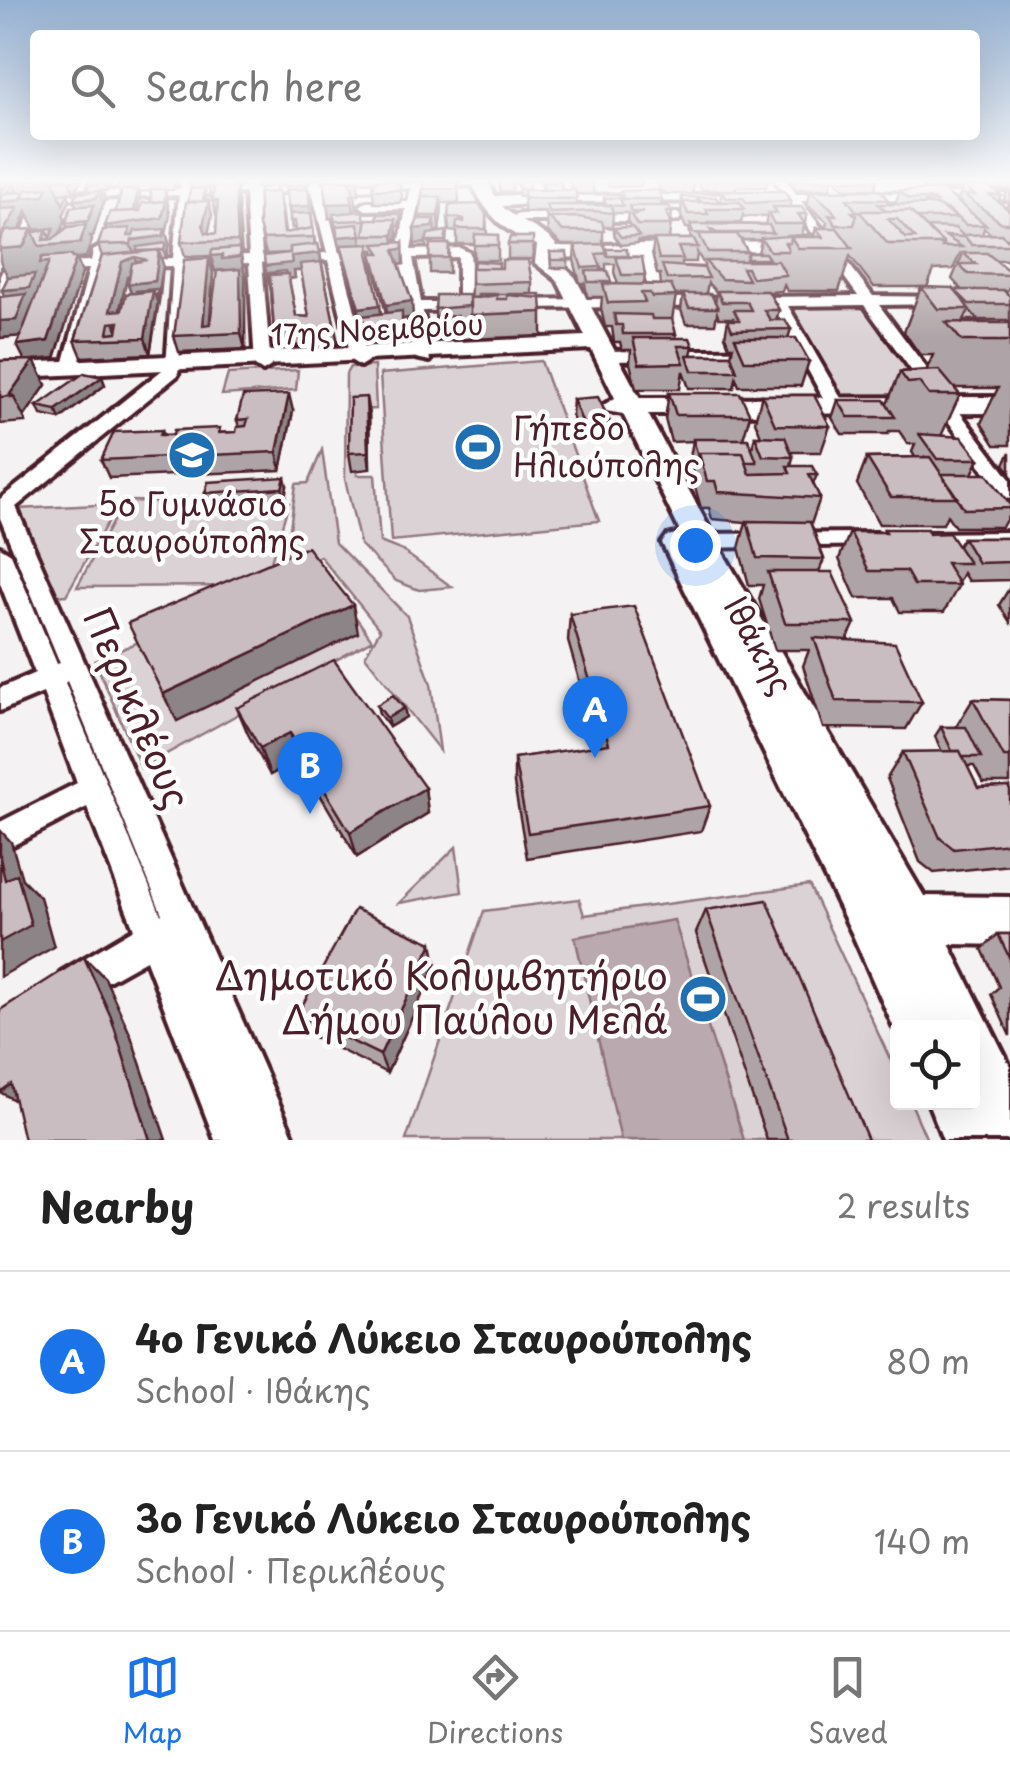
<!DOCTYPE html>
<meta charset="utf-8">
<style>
:root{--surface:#fff;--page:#f2f2f2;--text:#222;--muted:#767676;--line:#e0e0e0;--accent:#1a73e8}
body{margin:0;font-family:"Playpen Sans",sans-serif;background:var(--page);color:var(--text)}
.controls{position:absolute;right:30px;bottom:30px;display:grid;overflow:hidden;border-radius:10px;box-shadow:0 10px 40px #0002}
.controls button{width:90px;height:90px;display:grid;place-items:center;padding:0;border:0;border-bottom:2px solid var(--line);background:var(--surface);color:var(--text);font:50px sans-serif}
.you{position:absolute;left:695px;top:545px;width:35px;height:35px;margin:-25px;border:8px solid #fff;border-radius:50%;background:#1a73e8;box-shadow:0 0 0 15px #1a73e833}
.badge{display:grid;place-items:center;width:65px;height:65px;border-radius:50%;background:var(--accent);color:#fff;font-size:32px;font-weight:700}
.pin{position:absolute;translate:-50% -82px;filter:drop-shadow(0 2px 5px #0008)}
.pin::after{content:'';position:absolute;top:52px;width:35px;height:30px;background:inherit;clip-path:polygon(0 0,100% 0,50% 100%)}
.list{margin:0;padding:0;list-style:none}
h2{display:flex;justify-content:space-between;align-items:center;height:130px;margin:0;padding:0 40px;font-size:42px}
h2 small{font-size:32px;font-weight:400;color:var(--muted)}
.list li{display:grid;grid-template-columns:65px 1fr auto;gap:30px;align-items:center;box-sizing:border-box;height:180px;padding:0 40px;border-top:2px solid var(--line)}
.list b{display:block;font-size:38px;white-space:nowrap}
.list p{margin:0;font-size:32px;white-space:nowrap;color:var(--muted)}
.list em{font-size:32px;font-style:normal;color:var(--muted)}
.icon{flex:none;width:55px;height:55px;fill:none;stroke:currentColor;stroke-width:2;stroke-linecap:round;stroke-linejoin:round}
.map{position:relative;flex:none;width:1010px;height:1140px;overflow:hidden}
.search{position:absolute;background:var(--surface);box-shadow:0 10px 40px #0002;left:30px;right:30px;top:30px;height:110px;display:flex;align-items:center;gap:25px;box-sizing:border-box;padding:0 35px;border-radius:10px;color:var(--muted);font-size:38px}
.sheet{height:490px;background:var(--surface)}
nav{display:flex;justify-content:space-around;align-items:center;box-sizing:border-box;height:140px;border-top:2px solid var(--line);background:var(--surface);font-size:28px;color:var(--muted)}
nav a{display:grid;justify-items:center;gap:5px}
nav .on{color:var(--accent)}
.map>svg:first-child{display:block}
.green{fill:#dbd2d5;stroke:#927880;stroke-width:2.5}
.water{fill:#baa9ae;stroke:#8d727a;stroke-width:2.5}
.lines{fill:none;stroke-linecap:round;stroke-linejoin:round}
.street-casing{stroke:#4a1f2b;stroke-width:8}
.secondary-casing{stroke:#4a1f2b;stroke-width:8}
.street{fill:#fff;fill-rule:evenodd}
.secondary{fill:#fff;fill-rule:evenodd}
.wall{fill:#aea3a6;stroke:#4a1f2b;stroke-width:2.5;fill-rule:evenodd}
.shaded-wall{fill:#8d8487;stroke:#4a1f2b;stroke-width:2.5;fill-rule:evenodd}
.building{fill:#cabdc1;stroke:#4a1f2b;stroke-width:2.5;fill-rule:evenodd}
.labels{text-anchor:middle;stroke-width:9;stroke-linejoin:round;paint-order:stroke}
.far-street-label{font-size:28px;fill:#4a1f2b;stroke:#fff}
.poi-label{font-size:32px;fill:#4a1f2b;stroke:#fff;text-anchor:start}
.street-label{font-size:32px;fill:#4a1f2b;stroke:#fff}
.near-street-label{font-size:38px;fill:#4a1f2b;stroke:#fff}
.near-poi-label{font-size:38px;fill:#4a1f2b;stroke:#fff;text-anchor:end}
</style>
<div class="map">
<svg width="1010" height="1140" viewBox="0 0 1010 1140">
<rect width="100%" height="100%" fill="#f4f2f2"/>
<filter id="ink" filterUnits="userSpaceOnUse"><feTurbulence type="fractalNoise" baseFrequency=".01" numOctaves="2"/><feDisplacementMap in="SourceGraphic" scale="20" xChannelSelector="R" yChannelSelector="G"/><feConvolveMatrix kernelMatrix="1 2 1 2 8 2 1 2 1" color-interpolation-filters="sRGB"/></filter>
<g filter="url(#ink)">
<!-- green -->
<path class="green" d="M863 303 932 395H833L786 305Z
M541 361 599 521 391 541 380 374Z
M374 366 376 409 357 410V475H375L380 542 403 551 452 587 419 590 396 581 360 544 345 479 346 374 350 367Z
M298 370 296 390 222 395 228 374Z
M322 450 335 543 407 616 431 684 440 751 365 656 380 630 320 556 284 572 296 484 308 483Z
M124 501 289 503 266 577 244 586 77 587Z
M118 504 66 595 54 596 17 509Z
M318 564 372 640 141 768 95 661Z
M456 847 462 892 399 903Z
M809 885 897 1074 898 1102 911 1103 927 1140H406L484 911 579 899 584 915Z"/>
<!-- water -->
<path class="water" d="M674 920 744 1140H621L575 937Z"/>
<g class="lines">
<!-- street casing -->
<g class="street-casing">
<path id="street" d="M181 180H191V188L245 186V180H255L256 186 311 184 310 180H320L321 184 484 182 479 185 422 187 411 250 460 248 470 253 474 306 467 310 423 311 430 361 416 358 400 258 342 260 368 361 360 366 352 361 328 260 262 263 271 366 263 371 255 366 249 263 186 265 178 375 16 507 295 1140H255L174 943 255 1140H215L146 960 73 1001 61 996 56 984 61 972 134 929 87 807 0 852V822L77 783 43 693 0 711V688L35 673 0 583V547L11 554 57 664 60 663 0 518V499L166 367 173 266 102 268 78 369 70 374 62 369 89 269 51 270 44 266 51 262 91 261 93 251 100 247 107 251 104 260 173 258 179 195 0 201V195L180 189ZM411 188 408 202H366L360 206 366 210 406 209 398 250 339 252 323 191ZM312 191 327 253 262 255 257 193ZM245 193 249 255 187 257 191 195ZM458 257V302H421L413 258ZM67 681 162 914 161 915 65 683Z
M775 180H786L796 194 932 193 919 180H931L945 193H1010V199L953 200 1010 249V260L940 200 801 201 873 296 952 297V303L947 304 879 305 1010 479V499L1003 497 864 305 788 306 845 405 836 410 827 405 802 359 604 361 596 356 604 351 797 349 773 306 514 308 507 304 514 300 652 298 637 253 644 249 651 253 666 298 858 296 789 201 549 202 543 199 549 196 785 194Z
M520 214 677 213 683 217 677 221H516V215Z
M1010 532V546L924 547 913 540 924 533Z
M877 533 885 535 888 540 885 545 689 548 678 541 689 534Z"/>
</g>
<!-- secondary casing -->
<g class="secondary-casing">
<path id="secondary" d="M48 180H64L10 297 0 303V276Z
M471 180H487L495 196 531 194 529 180H545L546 203 502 206C517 222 545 229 557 246L808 240V248L801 250 554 258 575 277 640 398 1010 397V413L648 414 716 541 924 896 1010 897V945L949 944 1010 1066V1140H943L928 1102H972V1028H898V1037L853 935 662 543 667 536 681 533 623 414 606 411 602 406 615 398 591 349 0 378V364L585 336 557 280 535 263 537 245C505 233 483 212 471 180Z"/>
</g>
<!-- street -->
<use href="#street" class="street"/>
<!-- secondary -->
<use href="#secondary" class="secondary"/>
</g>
<!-- wall -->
<path class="wall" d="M0 180H81L74 193H68L70 200 63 216 65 219 60 233 67 227 66 223 76 206 89 192 87 185 89 180H113L107 191H99L105 198 93 236H90L92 240 86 257 76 258 82 273 55 358 34 360 46 385 24 417 26 422 0 424V361L24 360 20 336 0 338 5 297 2 290 8 277 1 261 3 196ZM14 184 17 193H7ZM27 211 35 230 33 232 32 229 19 230Z
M116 180H176L173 190H165L170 215 166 233 169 243 166 258H161L163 265 160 296 150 354 82 357 75 340 102 256 98 245 106 230 105 226 115 212 121 193H120ZM151 191V202L140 211H137L140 196 138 192ZM127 277H129L131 293 122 310H120Z
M189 180H242L241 186 237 187 241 255 245 277V349L179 352 174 336 213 273 210 324 217 271H215L211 256 185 257 181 242 192 189ZM209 188 217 215 216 234 208 233 212 215 209 201 206 200 205 189Z
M255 180H282V186L275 187 282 206 285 233 296 231 295 228H292L287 199 307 180 315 244H318L338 343 278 347 274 331 271 291 265 266 290 253 266 254 259 225 260 188H257ZM294 271H301L309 317 296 316 289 279 295 278Z
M357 180 359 194 355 195 357 209H354V212L365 220 366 225 401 221 400 233H397L396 243 404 264 399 265 413 317 402 319 403 340 367 342 342 251H340L334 218H329ZM371 250H374L375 253H372L374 268 386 313 381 314 371 265Z
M372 180H408V182H399L402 196 400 203H374Z
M499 180H528L530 190H543L540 180H561L562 190H572L569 180H594L593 194H576V205H604V198H620L621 191 662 199 661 206 672 212 669 239H691L689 228H686L681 216 682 197 720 202 722 191 791 201 790 207 807 214 802 235H814L816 228H825L827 222 807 204 811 191 888 200 887 204H895L900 191 939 189 927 180H1010V238H1005L1010 242V253L1007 260H995L1010 272V285L1007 291H1004L1010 296V445H995L981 423 998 388H954L960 395 941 436 979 459 972 474 1010 505V513L1002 527H955L947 515 943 524H879L857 484 867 458 915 457 912 452 915 444H908L899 431H889L888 434H842L832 418 838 400 887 404 900 372 928 370 927 369 933 355H920L904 332 921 287 962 290 952 279 962 256 960 254 953 269 934 270 927 287H874L850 256 839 291H787L784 285 782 291 769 292 779 310 776 320 791 329 788 338 809 361 801 386H739L736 378 734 388H689L683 371 680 389H636L630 363 631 350H622L620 342H614L612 327H605L601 308 602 297H587L585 283H580L574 260 575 245H562L548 232 546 212H524V196H519L518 183H512V192L500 191ZM962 189 958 200 961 203V204L943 190ZM992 189H1008L1004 200 1009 203 1006 208 998 202 1001 195ZM613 213H628L627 220 630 227 614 228V235L621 245 638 243V240H654L652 253 657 274H660L661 285 644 284 645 275 629 257 606 249 603 244V226L612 228ZM743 215 744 217 767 216 765 225 707 223H741ZM984 228 992 235H982ZM741 240H761L758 253H748ZM697 252 704 265V267L682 266V262H696ZM606 264H615L614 272 618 284H611V282L601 271V269H606ZM708 283 717 293 715 302 706 293ZM683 294 681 310 686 324H715L717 313 719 318H733L732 320H728L725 336 729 346H733L731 355H691L693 346 676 338V334L672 320 676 295Z
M607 180H642L641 186 609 187Z
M656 180H694L692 194H668L660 190Z
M696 180H768L766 187H736L735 190H702Z
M789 180H832L830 189H797Z
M836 180H877L875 189H844Z
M458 182 459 203H442L439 231H435V233L447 231 446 244H449V273H430V248H426V243L415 244 414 229 420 219 423 197V189Z
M486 214 487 235H498V260H474V244H457V232L449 231 448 217Z
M508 244H533V259H508Z
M550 252 568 260V268H551Z
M499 268 532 282V294L542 312V336L470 339V321L457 323V334H436L435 309 469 295 470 310 471 284Z
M102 377 105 385 60 419 41 415 37 406Z
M669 393 750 415 743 439 752 449 755 436H761L755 421 762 395 830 426 821 452H791L793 457 791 466 817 475 813 484 820 498 811 524 824 559 819 572 847 605 855 623 847 640 922 702 906 729 823 728 803 666 809 650H775L759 599 763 585H749L739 548 746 522 712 519 709 508H701L693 480 694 474 690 457 693 441 671 442 665 419Z
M573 399 610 422 608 439 582 442 572 416Z
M293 411 281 470 109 478 101 460 162 430 164 435 236 432 239 427 237 420Z
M369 414 370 469 352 471 349 453Z
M1010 452V472L1004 464Z
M287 486 285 497 208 502 205 493Z
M884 529 929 534 958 546 963 538H1010V580L968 581 963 573 958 583 959 585 944 612H900L893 598H856L839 559 850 532H883Z
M1010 587V622L999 605Z
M570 614 710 806 701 831 527 858 514 784V758L598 746 568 641Z
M973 699 1010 700V783H983L974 766H967L978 788 1010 787V865L934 873 920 862 887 778 903 752H942L935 736 941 727H956Z
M377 705 404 708 406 717 389 727 379 714Z
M237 708 425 788 428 813 357 857 299 759 270 775 248 734Z
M706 910 868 1140H767L696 933Z
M998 934H1010V1036L991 994 999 987 982 949Z
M436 964 387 1073 308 1034 297 1015Z"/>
<!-- shaded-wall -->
<path class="shaded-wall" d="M9 180H53L63 204 68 193 70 200 63 216 65 219 63 227 53 245 80 243 82 237 71 238 66 223 88 221V220L76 221 74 214 79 213 74 200 96 198 99 191 101 198 103 192 105 198 93 236H90L92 240 86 257 76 258 82 273 55 358 34 360 46 385 24 417 13 396 11 397 10 394 34 360 25 361 17 345 48 341 74 264 72 259 45 261 49 262 55 277 46 278 23 336 0 338V321L16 320 19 312 6 313 2 305H8L2 290 14 289 0 261V237L8 223 3 224 0 217 14 215 3 216 1 210 0 211V202L20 200 23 194 18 195 14 184 6 195 0 196V189H3ZM27 211 38 237H44V238L36 239 32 229 23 247 8 248 24 222 22 220Z
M69 180H81L74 193Z
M107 180H113L107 191 105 184Z
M189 180H242L241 186 237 187 242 255 238 241 217 201H212L209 188 205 189 206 195 205 208 203 201 192 190Z
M349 181H358L359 194 351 195Z
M307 184 310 203 316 252 314 237 296 228H292L289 199H287L284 186Z
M165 189 170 215 166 233 169 243 166 258 164 250 159 251 163 265 150 354 145 338 150 308 136 309 134 301 152 299V297L133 299 128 284 155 281 159 251H137L138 254 136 259 140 273 127 277 116 327 110 311 122 262 135 257 128 238 110 240 105 226 114 225 112 219 132 218 138 190 140 196 135 222 162 218 165 208 153 210 151 203 165 201ZM164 233 163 236 134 240 133 237Z
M441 197 442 210 439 231 438 216Z
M208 200 212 215 207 240 203 225Z
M213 201H218L221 215H216Z
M353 203 354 217 329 218 327 204Z
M396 219 397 233 395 250 393 235Z
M434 219 435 233 433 242 426 241V243L415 244 414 229Z
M361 235 362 249 341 245 342 251H340L338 237Z
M403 242 404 264 395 265 394 250Z
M239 248 245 277V349L225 270 215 271 211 256Z
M320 253 322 268 294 271 295 278 268 281 265 266 291 256Z
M209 258 213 273 209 334 203 325Z
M412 301 413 317 402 319 403 340 402 319 388 321 386 305Z
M380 305 382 321 362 316 363 324H361L359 308Z
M102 377 105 385 60 419 56 410Z
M289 394 293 411 281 470 277 452Z
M366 397 369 414 370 469 368 452Z
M285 477 287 486 285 497 282 488Z
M353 605 358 633 177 721 163 694Z
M404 708 406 717 389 727 387 718Z
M290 733 299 759 270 775 260 748Z
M425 788 428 813 357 857 350 832Z
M0 830 11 842 22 879 40 897 54 947 0 977Z
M432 943 436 964 387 1073 380 1055Z
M84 957 105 978 131 1036 166 1140H150Z
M11 1084 28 1108 0 1092Z"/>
<!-- building -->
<path class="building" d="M0 180H9L3 189H0Z
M89 180H107L105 184 87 185Z
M235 180 238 241 181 242 186 202 209 201 203 225 206 233 216 234 218 201H213L214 187 208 188 209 181Z
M284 180H307V184L284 186Z
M324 180H357L349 181 355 195H351L353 203 327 204Z
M372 180H397L396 183H401L399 190H372L375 183H371Z
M424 180H449V182H458V189H423Z
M518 180H528L530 189H519Z
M543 182H560L562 190H544Z
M275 186 278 192 260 193V188Z
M963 186H988L1001 195H990L1010 211V223H1002L964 195H974Z
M48 188 44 196 22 198 26 190Z
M205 188 203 201H208L188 202 190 189Z
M151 189H165V201L151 202Z
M308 189 310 206 288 207 287 190Z
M942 189 986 225H966L947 209H944L936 205H927L925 202H936L932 199H909L900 191Z
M122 190H138L134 211 115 212Z
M524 190H575L577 199 524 198Z
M658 190 662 199H623L621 191Z
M880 190 888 200 847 199 857 212H852L855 215H857L854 225H836L829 215H836L831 208 811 191Z
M99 191 96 198 74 200 77 193Z
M722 191H784L791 201 747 203 743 198H726Z
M25 192 20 200 0 202V199L5 193Z
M279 192 284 233 313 228 314 237 263 239 259 225V193Z
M68 193 63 204 59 194Z
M423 197H441L438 216H419Z
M682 197H716L719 202H702L697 198 698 202H683Z
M604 198H620L623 206 606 205Z
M166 201 162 218 105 226 110 212 140 211 142 203Z
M683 202H740L744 209H706L708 214H688Z
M479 204 486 214V229H456L457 222H464V219L448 217 449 205Z
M878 204 936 205 958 218H917L910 211H886Z
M94 205 88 221 66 223 71 207Z
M546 205H611L613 213 595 211 550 213Z
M629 206H669L672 212H666L671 225H637L631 215 644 212H631Z
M773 207H802L807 214H798L805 224H774L768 213H777Z
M18 208 0 237V209Z
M363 211 365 220 335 221 333 214Z
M859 211H910L944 244H888ZM888 219H897L915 238H906Z
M311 213 314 236 313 228 296 231 295 221H290V214Z
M378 214H401L399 226H396V219H377Z
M578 217 602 221 604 231H563L549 218Z
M367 219H396L393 235H364Z
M418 219H434L432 227 414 229Z
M358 224 361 235 338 237 336 226Z
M690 224 769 225 773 233H717L710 229 712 234 693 233Z
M86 225 80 243 39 246 33 232 47 230 43 240 53 239 68 227Z
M632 227 639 236 621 237 614 228Z
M926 227 955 228 965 237 945 236 962 247H942L944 244Z
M54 228 50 238 47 230 35 232V230Z
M130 228 128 236H133L135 231 165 229 163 236 132 240 131 244 98 245 103 230Z
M816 228H837L852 248H798L791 237H823Z
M32 229 23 247 0 249V241L5 231Z
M447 231 445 241H426L428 234Z
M475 234 498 235V245H474Z
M699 234H737L748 252H708Z
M813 234 814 237H791L790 243H785L788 248V251H770L761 238Z
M1001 234 1010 242V245H972L963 235Z
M510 237H533V244H508Z
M654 239H694L698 247H678L683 259H659Z
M403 242V249L394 250 412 301 386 305 372 253H380L374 244Z
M166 243 164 250 137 251V247Z
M318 244 320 253 291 256 292 263 265 266 264 256 290 253V247Z
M370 244 368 253 380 305 359 308 341 245Z
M430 244H449L448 258H429Z
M604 244 607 253 596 254 601 267 582 268 575 245Z
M239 248 240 257 222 259V255L211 256 212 250Z
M606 249H626L629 256H607Z
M159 250 155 281 128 284 132 263 147 260 135 257 122 262 110 311 122 310 126 294 153 291 145 338 75 340 102 256ZM119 322 117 332 108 333 110 323Z
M550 252H567L568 260H551Z
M748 253H765L769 259H746Z
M963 253H987L1010 272V275L968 274 958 264H976Z
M72 255V258H76L48 341 17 345 49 262 40 263 42 257Z
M616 257H642L645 275H622Z
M209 258 203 325 210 324 217 271 240 269 241 333 174 336 184 260Z
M502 260H528L532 282 471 284V268H502Z
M474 261 499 263V268H473Z
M705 261H778L786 275 752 278 747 268H742L748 280 721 279Z
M321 262 335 327 274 331 270 275 288 274 296 316 309 317 300 264Z
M662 265 704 268 709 278 667 279Z
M285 271 286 274 270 275 269 283 268 273Z
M586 271H608L611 282H588Z
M35 274 29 288 2 290 8 277Z
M603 284 671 285 676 296 652 297 650 293H641L645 302 608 303Z
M921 287 954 288 969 309H938Z
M158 289 156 299 153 291 136 293V291Z
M955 290H1003L1010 296V304H969Z
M717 291H768L779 310H764L770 320H785L791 329 732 330 728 320H739L734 310H751L747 302H722Z
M26 294 16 320 0 321V297Z
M478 294H540V298L507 295V299H497V295L478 298Z
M683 294H711L718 308H689Z
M436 295H469V306L435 309Z
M497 295V299H507V295L541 298 542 312 470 315V298Z
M402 311V324L365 325 362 316Z
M968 312H971L979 320H964Z
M614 314 651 315 652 319H672L676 334H623L622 325H616Z
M457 316 456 326H435L436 317Z
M964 320H1007L1010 323H963Z
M946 322 1010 323V341H962Z
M633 338H690L693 346H678L684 363 639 364Z
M735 338H796L809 361H745Z
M687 355H731L737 371H692Z
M34 360 10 394 13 396 0 397V361Z
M939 370 960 395H929L919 382 908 383 900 372Z
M84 373 102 377 56 410 37 406Z
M669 393H740L750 415H676Z
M289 394 277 452 101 460 114 432 162 430 160 435H173L174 430 220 428 219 433 236 432 237 427 246 426 248 419 237 420 243 396Z
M762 395H814L830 426 775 425Z
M366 397 368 452 349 453 350 398Z
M598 397 610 422 583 424 573 399Z
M838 400H884L895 417H848Z
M919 434 962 437 979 459H937Z
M755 436 785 437 793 457 763 456Z
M693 439H748L757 462H746L743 453H699L698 456Z
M699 453H743L750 474 790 473 787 466H812L817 475H809L820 498 718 492 715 481H707Z
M930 457 957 497H891L867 458Z
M941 474H987L1010 505V508L964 509Z
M285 477 282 488 205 493 208 482Z
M747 521 810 522 824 559 757 558Z
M884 529H927L929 534 949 533 969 563H946L959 585H914L906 571H869L850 532H886Z
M963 538H1010V562L978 563Z
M307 547 353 605 163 694 128 623Z
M768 572H832L855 623H785Z
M634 606 710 806 528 833 514 758 609 744 570 614Z
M814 638 895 643 922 702 836 701Z
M334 660 425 788 350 832 290 733 260 748 237 708Z
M393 695 404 708 387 718 377 705Z
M973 699 1010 700V757H1004Z
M941 727H966L981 757H963L960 751H952Z
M960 751 978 788 1010 787V843L954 849 940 838 903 752Z
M0 858 5 880 17 874 31 925 0 942Z
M767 900 868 1140H788L706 910Z
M355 909 432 943 380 1055 297 1015Z
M998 934H1010V959Z
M84 957 111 1017 150 1140H24L11 1084 0 1092V1010Z"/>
</g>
<!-- sky -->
<linearGradient id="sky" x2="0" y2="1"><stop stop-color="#95b0d1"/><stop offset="0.53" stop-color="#faf9f9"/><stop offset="1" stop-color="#faf9f9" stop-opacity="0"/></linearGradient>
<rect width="1010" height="340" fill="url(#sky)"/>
<!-- icons -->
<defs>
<g id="stadium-disc" transform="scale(2.5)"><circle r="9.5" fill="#1f6fb2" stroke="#fff"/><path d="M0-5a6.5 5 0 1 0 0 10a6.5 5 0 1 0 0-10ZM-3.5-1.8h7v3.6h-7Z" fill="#fff"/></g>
<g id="school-disc" transform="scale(2.5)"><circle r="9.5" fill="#1f6fb2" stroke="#fff"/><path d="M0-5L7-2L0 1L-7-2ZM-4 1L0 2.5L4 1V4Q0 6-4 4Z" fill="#fff"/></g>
</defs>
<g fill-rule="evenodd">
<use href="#stadium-disc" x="478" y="447"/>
<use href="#school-disc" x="192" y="455"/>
<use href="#stadium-disc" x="703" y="999"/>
</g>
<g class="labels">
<!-- far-street labels -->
<g class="far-street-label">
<text transform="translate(377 330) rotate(-3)" y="10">17ης Νοεμβρίου</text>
</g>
<!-- poi labels -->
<g class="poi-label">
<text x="513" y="440">Γήπεδο<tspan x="513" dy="37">Ηλιούπολης</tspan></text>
<text x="192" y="516" text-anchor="middle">5ο Γυμνάσιο<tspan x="192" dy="37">Σταυρούπολης</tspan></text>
</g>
<!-- street labels -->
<g class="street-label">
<text transform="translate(758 646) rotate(61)" y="11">Ιθάκης</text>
</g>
<!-- near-street labels -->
<g class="near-street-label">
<text transform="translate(136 708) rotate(67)" y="13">Περικλέους</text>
</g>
<!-- near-poi labels -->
<g class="near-poi-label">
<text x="668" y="990">Δημοτικό Κολυμβητήριο<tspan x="668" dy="44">Δήμου Παύλου Μελά</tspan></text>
</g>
</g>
</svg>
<div class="controls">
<button><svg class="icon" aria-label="locate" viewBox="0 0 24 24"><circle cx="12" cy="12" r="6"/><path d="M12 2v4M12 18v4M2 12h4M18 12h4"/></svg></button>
</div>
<div class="you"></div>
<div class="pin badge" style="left:595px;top:758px">A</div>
<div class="pin badge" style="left:310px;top:814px">B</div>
<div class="search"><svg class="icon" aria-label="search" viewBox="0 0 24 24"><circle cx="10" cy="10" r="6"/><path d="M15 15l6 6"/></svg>Search here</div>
</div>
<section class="sheet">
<h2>Nearby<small>2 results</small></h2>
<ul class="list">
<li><span class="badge">A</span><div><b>4ο Γενικό Λύκειο Σταυρούπολης</b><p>School · Ιθάκης</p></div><em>80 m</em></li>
<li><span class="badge">B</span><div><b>3ο Γενικό Λύκειο Σταυρούπολης</b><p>School · Περικλέους</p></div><em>140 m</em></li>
</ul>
</section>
<nav>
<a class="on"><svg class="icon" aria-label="map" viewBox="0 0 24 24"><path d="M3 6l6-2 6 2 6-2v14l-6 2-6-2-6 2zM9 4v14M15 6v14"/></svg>Map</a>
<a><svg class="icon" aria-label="directions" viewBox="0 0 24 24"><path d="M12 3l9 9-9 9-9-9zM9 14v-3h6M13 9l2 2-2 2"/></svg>Directions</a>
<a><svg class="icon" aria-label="saved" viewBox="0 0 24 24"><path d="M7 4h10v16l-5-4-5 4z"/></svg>Saved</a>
</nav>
